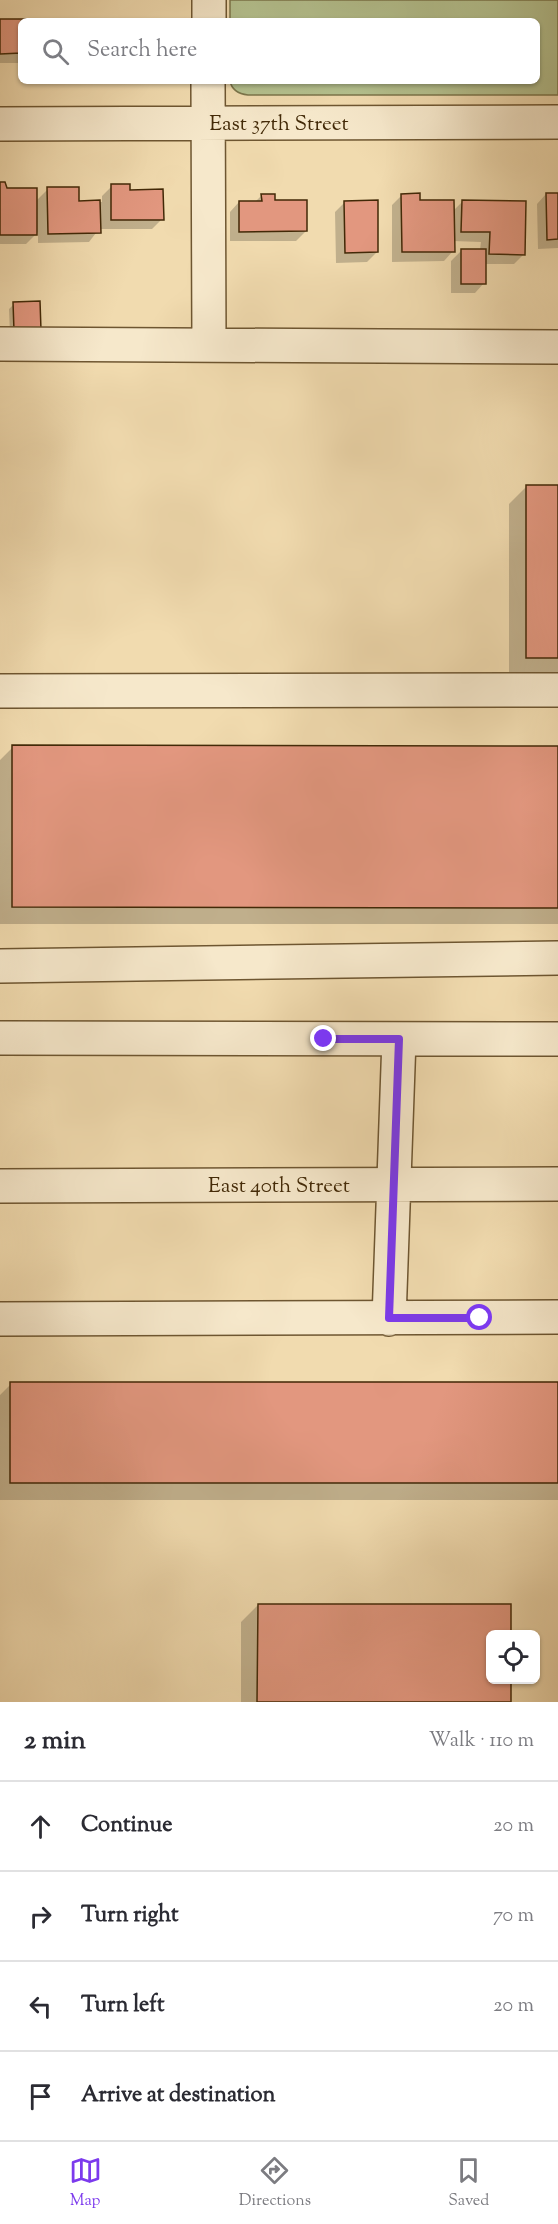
<!DOCTYPE html>
<meta charset="utf-8">
<style>
:root{--surface:#fff;--page:#f7f7f7;--text:#2b2b33;--muted:#7c7c81;--line:#e1e1e2;--accent:#7c3aed}
body{margin:0;font-family:"Sorts Mill Goudy",serif;background:var(--page);color:var(--text)}
.controls{position:absolute;right:18px;bottom:18px;display:grid;overflow:hidden;border-radius:9px;box-shadow:0 2px 4px #0004}
.controls button{width:54px;height:54px;display:grid;place-items:center;padding:0;border:0;border-bottom:2px solid var(--line);background:var(--surface);color:var(--text);font:30px sans-serif}
.stop{position:absolute;width:18px;height:18px;margin:-14px;border:4px solid #7c3aed;border-radius:50%;background:#fff}
.stop.end{background:#7c3aed;border-color:#fff;box-shadow:0 2px 6px #0008}
.list{margin:0;padding:0;list-style:none}
h2{display:flex;justify-content:space-between;align-items:center;height:78px;margin:0;padding:0 24px;font-size:26px}
h2 small{font-size:20px;font-weight:400;color:var(--muted)}
.list li{display:grid;grid-template-columns:39px 1fr auto;gap:18px;align-items:center;box-sizing:border-box;height:90px;padding:0 24px;border-top:2px solid var(--line)}
.list b{display:block;font-size:22px;white-space:nowrap}
.list em{font-size:20px;font-style:normal;color:var(--muted)}
.icon{flex:none;width:33px;height:33px;fill:none;stroke:currentColor;stroke-width:2;stroke-linecap:round;stroke-linejoin:round}
.map{position:relative;flex:none;width:558px;height:1702px;overflow:hidden}
.search{position:absolute;background:var(--surface);box-shadow:0 2px 4px #0004;left:18px;right:18px;top:18px;height:66px;display:flex;align-items:center;gap:15px;box-sizing:border-box;padding:0 21px;border-radius:9px;color:var(--muted);font-size:22px}
.sheet{height:438px;background:var(--surface)}
nav{display:flex;justify-content:space-around;align-items:center;box-sizing:border-box;height:84px;border-top:2px solid var(--line);background:var(--surface);font-size:16px;color:var(--muted)}
nav a{display:grid;justify-items:center;gap:3px}
nav .on{color:var(--accent)}
.map>svg:first-child{display:block}
.green{fill:#b4c18f;stroke:#7b754b;stroke-width:1.5}
.shadow{fill:#0003}
.building{fill:#e2977f;stroke:#422907;stroke-width:1.5}
.lines{fill:none;stroke-linecap:round;stroke-linejoin:round}
.minor-casing{stroke:#6e5631;stroke-width:36}
.minor{stroke:#f6e8cb;stroke-width:33}
.route{stroke:#7c3aed;stroke-width:8}
.labels{text-anchor:middle;stroke-width:4.5;stroke-linejoin:round;paint-order:stroke}
.street-label{font-size:21px;fill:#422907;stroke:#f6e8cb}
</style>
<div class="map">
<svg width="558" height="1702" viewBox="0 0 558 1702">
<rect width="100%" height="100%" fill="#f1dbaf"/>
<filter id="stains"><feTurbulence type="fractalNoise" baseFrequency=".00333" numOctaves="4"/><feColorMatrix values="0 0 0 0 .2 0 0 0 0 .09 0 0 0 0 .02 0 0 0 .5 -.17"/></filter>
<radialGradient id="worn" r=".72"><stop offset=".6" stop-color="#630" stop-opacity="0"/><stop offset="1" stop-color="#630" stop-opacity=".3"/></radialGradient>
<!-- green -->
<path class="green" d="M230 0H558V95H248C239 94 232 91 230 81H537V21H230Z"/>
<!-- shadow -->
<path class="shadow" d="M0 20 36 21H21V63H0Z
M0 183 6 190 36 201 48 189 77 202H102V196L112 186 129 191 162 219 152 229H99L89 242 38 243V232L26 244H0Z
M546 194H558V248L538 249 537 204Z
M262 195 274 201 306 231 296 241H230V212L239 202H255Z
M402 195 453 211 463 201 524 254 514 264H484V283L475 293H451V261L461 251 480 250 481 242 453 241V251L444 261 392 262V205Z
M345 202 377 252 367 262 336 263 335 212Z
M14 304 34 334 10 335 9 309Z
M526 487H558V674H509V504Z
M13 747H558V924H0V760Z
M11 1384H558V1500H0V1395Z
M258 1605H509V1634H490V1680H509V1702H241V1622Z"/>
<!-- building -->
<path class="building" d="M0 19H38V21H21V53L0 54Z
M0 182H5L7 188H37V235H0Z
M111 184H130V190L163 189 164 220H111Z
M47 187H79V201L100 200 101 233 48 234Z
M420 193V200H454L455 252H402L401 194Z
M546 193H558V239L547 240Z
M261 194H275V200H307V231L239 232V201H262Z
M378 200V252L345 253 344 201Z
M462 200 526 201 525 255 489 254 490 232H461Z
M461 249H486V284H461Z
M40 301 41 330 14 331 13 302Z
M526 485H558V658H526Z
M12 745 558 746V908L12 907Z
M10 1382H558V1483H10Z
M258 1604H511V1634H490V1680H511V1702H257Z"/>
<g class="lines">
<!-- minor casing -->
<g class="minor-casing">
<path id="minor" d="M209 21V0
M208 81 209 345
M0 124 558 122
M0 344 558 347
M0 691 558 690
M0 966 558 958
M0 1038 558 1039
M0 1186 558 1184
M0 1319 558 1317
M389 1319 399 1039"/>
</g>
<!-- minor -->
<use href="#minor" class="minor"/>
</g>
<g class="lines">
<!-- route -->
<path class="route" d="M324 1039H399L389 1318H480"/>
</g>
<g class="labels">
<!-- street labels -->
<g class="street-label">
<text x="279" y="130">East 37th Street</text>
<text x="279" y="1192">East 40th Street</text>
</g>
</g>
<rect width="100%" height="100%" filter="url(#stains)"/>
<rect width="100%" height="100%" fill="url(#worn)"/>
</svg>
<div class="controls">
<button><svg class="icon" aria-label="locate" viewBox="0 0 24 24"><circle cx="12" cy="12" r="6"/><path d="M12 2v4M12 18v4M2 12h4M18 12h4"/></svg></button>
</div>
<div class="stop" style="left:480px;top:1318px"></div>
<div class="stop end" style="left:324px;top:1039px"></div>
<div class="search"><svg class="icon" aria-label="search" viewBox="0 0 24 24"><circle cx="10" cy="10" r="6"/><path d="M15 15l6 6"/></svg>Search here</div>
</div>
<section class="sheet">
<h2>2 min<small>Walk · 110 m</small></h2>
<ul class="list">
<li><svg class="icon" aria-label="ahead" viewBox="0 0 24 24"><path d="M12 20V5M6 11l6-6 6 6"/></svg><div><b>Continue</b></div><em>20 m</em></li>
<li><svg class="icon" aria-label="right" viewBox="0 0 24 24"><path d="M7 20v-9h11M14 6l5 5-5 5"/></svg><div><b>Turn right</b></div><em>70 m</em></li>
<li><svg class="icon" aria-label="left" viewBox="0 0 24 24"><path d="M17 20v-9H6M10 6l-5 5 5 5"/></svg><div><b>Turn left</b></div><em>20 m</em></li>
<li><svg class="icon" aria-label="arrive" viewBox="0 0 24 24"><path d="M6 21V4h12l-3 4 3 4H6"/></svg><div><b>Arrive at destination</b></div></li>
</ul>
</section>
<nav>
<a class="on"><svg class="icon" aria-label="map" viewBox="0 0 24 24"><path d="M3 6l6-2 6 2 6-2v14l-6 2-6-2-6 2zM9 4v14M15 6v14"/></svg>Map</a>
<a><svg class="icon" aria-label="directions" viewBox="0 0 24 24"><path d="M12 3l9 9-9 9-9-9zM9 14v-3h6M13 9l2 2-2 2"/></svg>Directions</a>
<a><svg class="icon" aria-label="saved" viewBox="0 0 24 24"><path d="M7 4h10v16l-5-4-5 4z"/></svg>Saved</a>
</nav>
